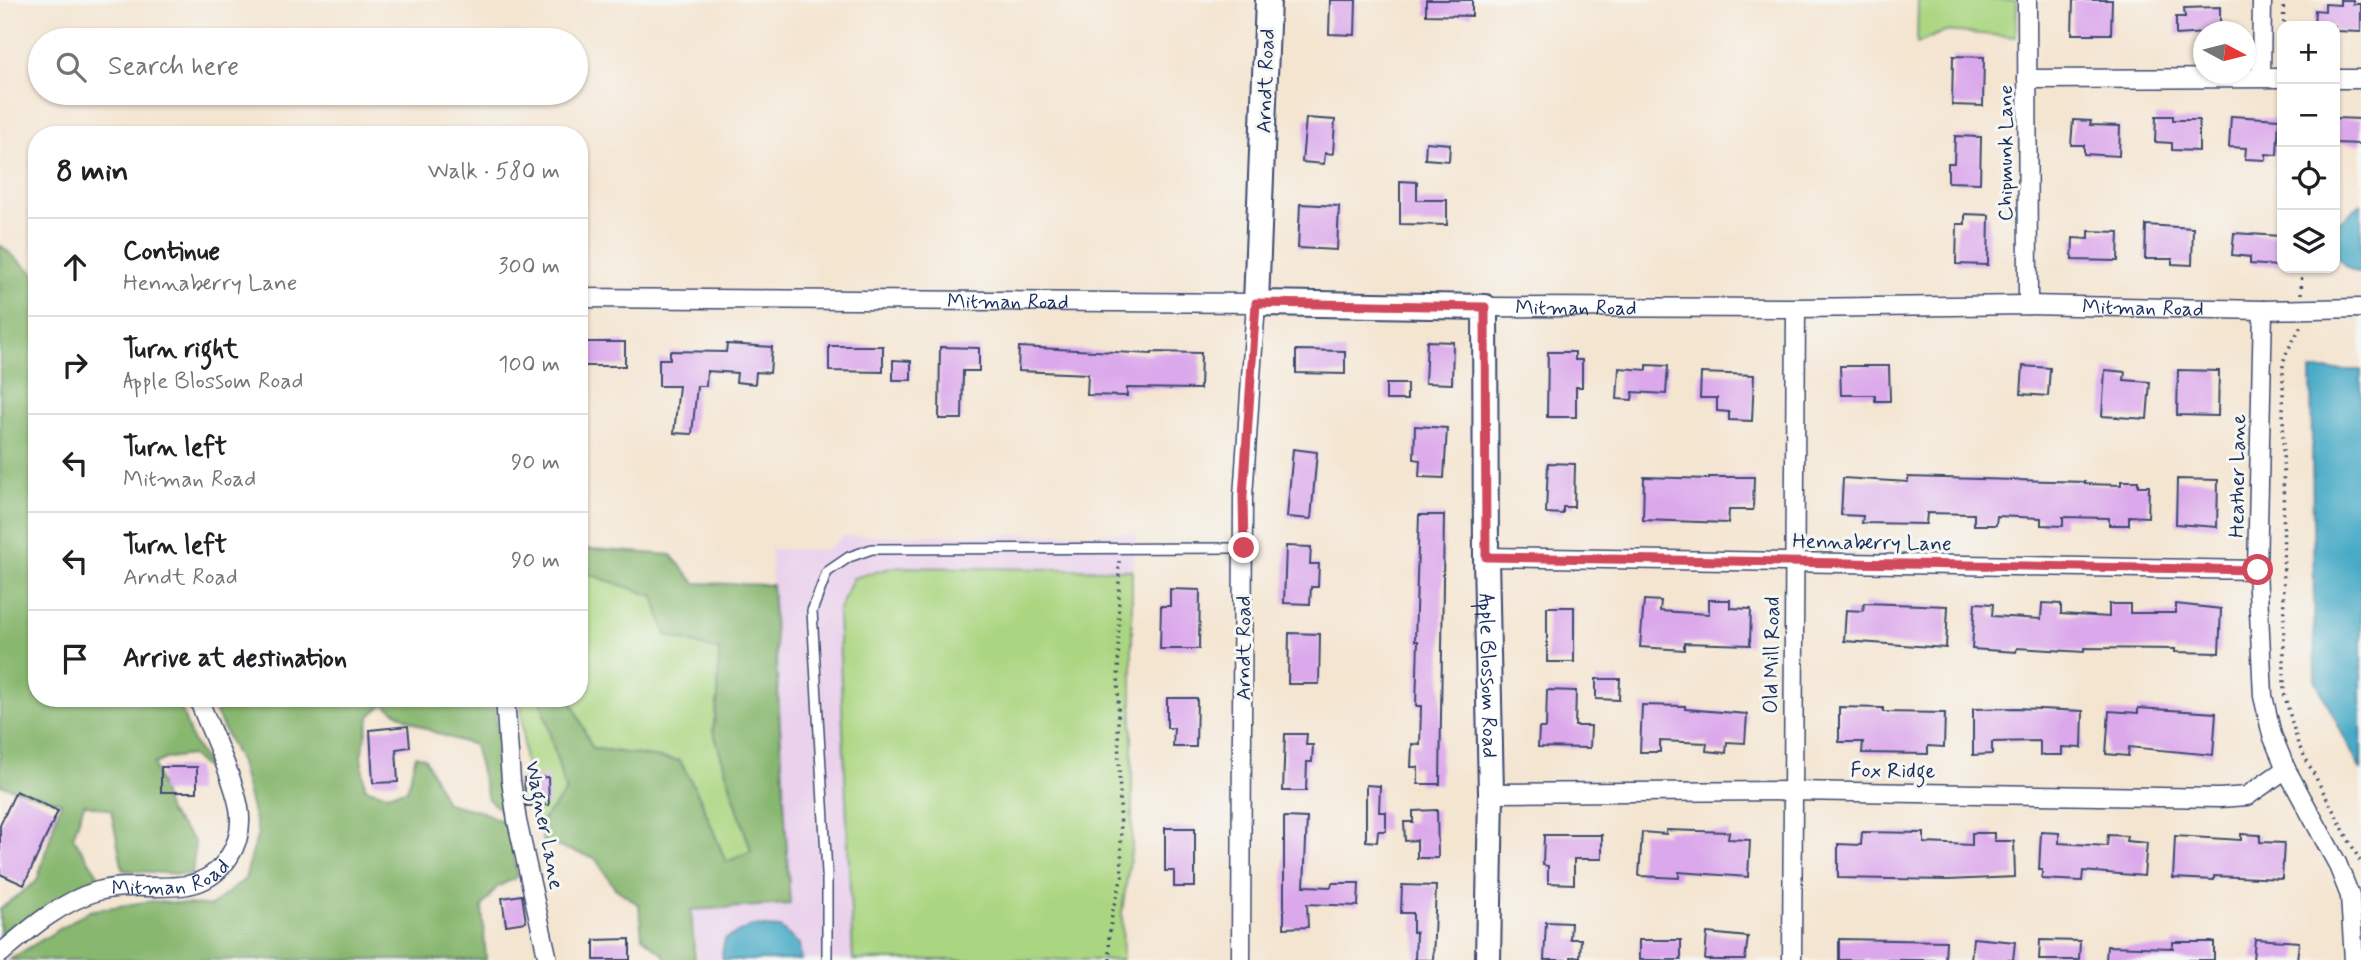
<!DOCTYPE html>
<meta charset="utf-8">
<style>
:root{--surface:#fff;--page:#f6f6f6;--text:#202124;--muted:#757577;--line:#e0e0e0}
body{margin:0;font-family:Mynerve,sans-serif;background:var(--page);color:var(--text)}
.controls{position:absolute;right:21px;top:21px;display:grid;overflow:hidden;border-radius:14px;box-shadow:0 2px 5px #0004}
.controls button{width:63px;height:63px;display:grid;place-items:center;padding:0;border:0;border-bottom:2px solid var(--line);background:var(--surface);color:var(--text);font:35px sans-serif}
.compass{position:absolute;left:2193px;top:21px;width:63px;height:63px;border-radius:50%;background:var(--surface);box-shadow:0 2px 5px #0004;rotate:97deg}
.stop{position:absolute;width:21px;height:21px;margin:-16px;border:5px solid #d1495b;border-radius:50%;background:#fff}
.stop.end{background:#d1495b;border-color:#fff;box-shadow:0 2px 7px #0008}
.list{margin:0;padding:0;list-style:none}
h2{display:flex;justify-content:space-between;align-items:center;height:91px;margin:0;padding:0 28px;font-size:30px}
h2 small{font-size:23px;font-weight:400;color:var(--muted)}
.list li{display:grid;grid-template-columns:46px 1fr auto;gap:21px;align-items:center;box-sizing:border-box;height:98px;padding:0 28px;border-top:2px solid var(--line)}
.list b{display:block;font-size:26px;white-space:nowrap}
.list p{margin:0;font-size:23px;white-space:nowrap;color:var(--muted)}
.list em{font-size:23px;font-style:normal;color:var(--muted)}
.icon{flex:none;width:38px;height:38px;fill:none;stroke:currentColor;stroke-width:2;stroke-linecap:round;stroke-linejoin:round}
.map{position:relative;flex:none;width:2361px;height:960px;overflow:hidden}
.search{position:absolute;background:var(--surface);box-shadow:0 2px 5px #0004;left:28px;top:28px;width:560px;height:77px;display:flex;align-items:center;gap:18px;box-sizing:border-box;padding:0 24px;border-radius:38px;color:var(--muted);font-size:26px}
.panel{position:absolute;background:var(--surface);box-shadow:0 2px 5px #0004;left:28px;top:126px;width:560px;height:581px;border-radius:28px}
.map>svg:first-child{display:block}
.built{fill:#ead1ec}
.green{fill:#abd681;stroke:#638270;stroke-width:2}
.forest{fill:#88b76f;stroke:#527366;stroke-width:2}
.water{fill:#46aac6;stroke:#306c92;stroke-width:2}
.building{fill:#dba8eb}
.lines{fill:none;stroke-linecap:round;stroke-linejoin:round}
.lane-casing{stroke:#3c4a6f;stroke-width:12}
.street-casing{stroke:#3c4a6f;stroke-width:21}
.secondary-casing{stroke:#3c4a6f;stroke-width:28}
.path{stroke:#3c4a6f;stroke-width:3.5;stroke-dasharray:2 5;stroke-linecap:butt}
.lane{stroke:#fff;stroke-width:9}
.street{stroke:#fff;stroke-width:18}
.secondary{stroke:#fff;stroke-width:24}
.route{stroke:#d1495b;stroke-width:9}
.labels{text-anchor:middle;stroke-width:6;stroke-linejoin:round;paint-order:stroke}
.street-label{font-size:21px;fill:#1b2f5e;stroke:#f6f6f2}
</style>
<div class="map">
<svg width="2361" height="960" viewBox="0 0 2361 960">
<rect width="100%" height="100%" fill="#f6f6f2"/>
<filter id="ink" filterUnits="userSpaceOnUse"><feTurbulence type="fractalNoise" baseFrequency=".0143" numOctaves="2"/><feDisplacementMap in="SourceGraphic" scale="14" xChannelSelector="R" yChannelSelector="G"/><feConvolveMatrix kernelMatrix="1 2 1 2 8 2 1 2 1" color-interpolation-filters="sRGB"/></filter>
<filter id="wash" filterUnits="userSpaceOnUse"><feTurbulence type="fractalNoise" baseFrequency=".00686" numOctaves="4" result="noise"/><feDisplacementMap in="SourceGraphic" scale="28" xChannelSelector="R" yChannelSelector="G"/><feGaussianBlur stdDeviation="1.57" result="paint"/><feColorMatrix in="noise" values="0 0 0 0 0 0 0 0 0 0 0 0 0 0 0 0 0 1.4 0 .05"/><feComposite in="paint" operator="in"/></filter>
<g filter="url(#wash)">
<rect width="100%" height="100%" fill="#f4e5d1"/>
<!-- built -->
<path class="built" d="M1137 533 1132 570V846L1122 911 1123 960H699L691 910 790 904 772 604 771 549 825 550 843 536Z"/>
<!-- green -->
<path class="green" d="M1918 0H2017L2016 37 1945 31 1917 44Z
M894 567 1132 570V846L1122 911 1123 960H853L838 612 853 578Z
M579 571 654 596 666 635 720 651 718 697 713 730 751 851 726 863 700 798 680 761 592 748 570 698H579Z
M521 698H540L566 793 540 823 534 822 524 755Z"/>
<!-- forest -->
<path class="forest" d="M0 245 37 276V698H178L191 738 214 776 191 755 168 758 154 764 168 812 195 842 192 875 123 870 111 810 84 804 73 837 99 876 0 937V909L37 881 61 802 0 785Z
M579 548 671 555 695 583 772 585 790 904 691 910 695 960H665L664 955 642 937 639 905 615 888 595 858 543 842 540 823 566 792 540 698H570L592 748 680 761 700 798 726 862 751 851 713 730 718 697 719 651 666 635 654 596 579 571Z
M209 698H494L506 815 488 799 474 745C435 734 417 727 384 704L370 716 361 756 365 788 385 794 407 790 416 755 425 758 446 803 480 811 508 824 517 877 497 887 482 907 486 960H9L89 911 151 901 211 906 245 879 258 833 240 763Z"/>
<!-- water -->
<path class="water" d="M2361 204V274L2347 268 2335 255V225Z
M2311 370H2361V771L2315 679Z
M752 926 780 928 799 944 801 960H723L722 953 725 939Z"/>
<g id="blocks">
<!-- building -->
<path class="building" d="M1330 0H1356L1355 35 1329 34Z
M1426 0H1472V16L1426 15Z
M2073 0H2112L2111 34H2072Z
M2340 0H2353V4H2361V32L2335 31V26H2314L2315 10 2325 11V4L2340 5Z
M2220 7V32L2176 35V17H2185L2184 8Z
M1953 56 1984 57 1983 106 1952 105Z
M2156 116H2173V120H2199V151L2172 150V143L2155 142Z
M2231 116 2279 119 2277 155 2266 154V160L2245 159 2246 148 2229 147Z
M1306 118 1335 120 1333 154 1325 153 1324 164 1302 162Z
M2335 118 2361 119V144L2335 143Z
M2073 120 2091 121 2090 125 2120 126 2119 156 2084 154V145H2071Z
M1955 136 1981 137 1980 183 1948 182V163H1954Z
M1426 142 1450 144 1449 161 1425 159Z
M1400 181 1417 182V200H1447V225L1400 224Z
M1300 204 1339 206 1337 250 1298 248Z
M1965 214 1989 215 1988 265 1956 264 1957 224H1965Z
M2146 225 2193 228 2192 265 2172 264V259H2145Z
M2089 231 2119 232 2118 261 2072 260 2073 238 2089 239Z
M2234 233 2280 236 2278 266 2250 264V257L2232 255Z
M1427 341 1453 342 1452 384 1425 383Z
M582 342H625V366H582Z
M727 344 772 347 770 373 756 372 755 384 736 382 737 373 707 371 706 386H697L692 434 674 433 679 386H659V359H670V351L726 352Z
M829 346H883V372L829 371Z
M940 347 979 348V371H963L962 419H939Z
M1019 347 1152 354V352L1201 353 1200 389 1127 388V396L1087 395 1088 374 1018 371Z
M1296 350 1345 351V374L1296 373Z
M1548 352H1575V360H1582V387H1576V417H1547Z
M893 360 911 361V380H893Z
M1647 365 1668 366 1666 394 1633 392 1632 400 1617 399 1619 368 1647 370Z
M1840 366H1889L1890 401H1875V395H1841Z
M2023 366 2050 368 2048 396 2021 394Z
M2105 370 2125 372 2124 380 2150 382 2147 419 2102 416Z
M2178 370 2219 371 2218 416 2177 415Z
M1701 373 1754 375 1752 421 1729 420V412L1717 411V398H1700Z
M1386 384H1407V400H1386Z
M1415 426 1447 428 1444 478 1419 477 1420 460 1414 459Z
M1293 449 1317 452 1311 519 1287 517Z
M1548 463 1575 464 1574 507H1563V514L1546 513Z
M1644 477 1709 479V477H1754L1753 510H1729L1728 523 1643 520Z
M1908 477 2085 482V484L2121 485V481H2138V486H2149L2148 517 2129 516V525H2109V518L2063 517V526L2041 525V518L1997 516 1996 525H1974V514L1927 513 1926 524 1862 523 1863 516 1841 515 1843 478 1908 482Z
M2177 479 2218 480 2217 527 2176 524Z
M1419 515H1444L1440 784H1418V767H1411L1412 744 1420 745 1421 706H1416L1418 641H1415Z
M1286 546 1311 547 1310 564H1319L1318 587H1311L1310 604 1284 603Z
M1170 589 1200 590 1199 649H1160L1161 606H1170Z
M1644 600 1661 601 1660 611 1709 614V600H1730V608L1751 609 1750 645 1684 643V650L1640 647Z
M1864 603 1948 606 1946 648 1844 641 1846 610 1863 611Z
M1975 603 1993 604 1992 616 2041 619 2042 603 2061 604V614L2109 617V604H2130V613H2176V604L2221 609 2219 653 2175 652V649L2084 648V652L2017 648 2016 652 1972 649Z
M1547 607H1574V662H1547Z
M1289 633 1320 634 1319 684H1288Z
M1596 679H1620L1619 700 1596 699Z
M1547 690 1576 691 1575 726H1591L1590 748 1538 747 1539 728H1546Z
M1167 698H1197L1196 747H1173L1174 728H1167Z
M1642 705 1685 706V709L1747 714 1745 743 1727 742 1726 753 1706 751 1707 743 1660 741V752H1640Z
M1839 707 1883 708V712L1945 713 1944 747 1928 746V754L1862 753 1863 742H1839Z
M2017 708 2083 711 2082 748 2062 747V755H2040V741L1992 742V754L1973 755V709Z
M2138 708 2216 713 2213 755 2129 747 2128 756 2106 754 2109 711 2138 713Z
M408 726 410 747 396 749 398 782 373 783 370 730Z
M1285 734H1307L1306 745H1313L1312 762H1307L1306 791H1283Z
M161 767H197V792H161Z
M548 777 549 805 526 806 524 778Z
M1366 785 1380 786 1379 812H1386V831H1378L1377 842 1366 841Z
M16 791 58 811 24 885 0 874V825Z
M1437 810 1438 858H1417V840L1405 841 1404 822H1413V811Z
M1284 817 1307 818 1304 886 1331 887 1332 883H1359L1358 906 1307 904 1308 927 1284 928Z
M1165 828H1195V887H1174V871H1165Z
M1666 830 1729 832 1728 839 1750 840 1748 877 1679 872V878L1639 876 1642 832 1666 834Z
M1862 832 1924 833V843L1972 845V833H1994V841H2014L2015 877 1948 880 1838 878V844L1861 845Z
M2041 832 2059 833V843L2107 846 2108 835 2127 836 2126 841 2147 843 2144 876 2083 871 2082 881 2042 879V870H2039Z
M2241 834 2260 835V842L2284 843 2282 879 2214 876V880L2173 878 2175 836 2241 840Z
M1544 835H1602V859H1574V884L1548 883V866L1543 865Z
M1402 885 1436 886 1433 960H1415L1416 932H1413V913H1401Z
M522 895 526 922 506 925 502 898Z
M1546 922 1571 923 1570 939H1581L1580 957H1571V960H1544Z
M1707 933 1748 937 1745 960H1705Z
M1973 938 2015 942 2013 960H1971Z
M630 939V960H594V940Z
M1839 939 1946 941 1945 960H1839Z
M2255 939 2299 942 2297 960H2253Z
M1639 940H1681V960H1639Z
M2040 940 2080 941 2079 960H2039Z
M2173 942H2214V960H2106L2107 946 2173 948Z"/>
</g>
</g>
<g filter="url(#ink)">
<use href="#blocks" fill-opacity="0" stroke="#3c4a6f" stroke-width="2"/>
<g class="lines">
<!-- lane casing -->
<g class="lane-casing">
<path id="lane" d="M827 960V873L812 611 827 572 849 557 872 549 1244 548"/>
</g>
<!-- street casing -->
<g class="street-casing">
<g id="street">
<path d="M2027 0 2028 305"/>
<path d="M2261 77 2262 0"/>
<path d="M2027 79 2282 78"/>
<path d="M2335 79H2361"/>
<path id="s1" d="M579 298 1256 303 1243 497 1241 960"/>
<path id="s2" d="M1485 307 1796 308 2028 305 2263 310 2361 308"/>
<path d="M2263 310 2257 570 2263 696 2272 735 2286 769 2337 863 2350 896 2354 960"/>
<path d="M1486 557 2257 570"/>
<path d="M505 698 511 781 517 821 548 960"/>
<path d="M1491 793 1791 791 2219 798 2247 796 2286 769"/>
<path id="s3" d="M0 954C29 929 60 902 98 891 128 883 158 890 188 885 223 878 245 843 239 808 233 776 210 730 198 698"/>
<path d="M1792 960 1796 308"/>
</g>
</g>
<!-- secondary casing -->
<g class="secondary-casing">
<g id="secondary">
<path id="s4" d="M1268 0 1256 303 1485 307 1486 557 1491 793 1488 960"/>
</g>
</g>
<!-- path -->
<path class="path" d="M2283 0 2284 26
M2301 294 2302 268
M2300 327C2295 340 2284 352 2283 366L2284 693 2298 744 2361 863
M1110 960 1109 938 1113 908 1122 877 1118 726 1119 561"/>
<!-- lane -->
<use href="#lane" class="lane"/>
<!-- street -->
<use href="#street" class="street"/>
<!-- secondary -->
<use href="#secondary" class="secondary"/>
</g>
</g>
<g class="lines" filter="url(#ink)">
<!-- route -->
<path class="route" d="M1244 548 1243 497 1256 303 1485 307 1486 557 2258 570"/>
</g>
<g class="labels">
<!-- street labels -->
<g class="street-label">
<text transform="translate(1265 81) rotate(-88)" y="7">Arndt Road</text>
<text transform="translate(2005 153) rotate(-90)" y="7">Chipmunk Lane</text>
<text dy="7" stroke="none"><textPath href="#s1" startOffset="429">Mitman Road</textPath></text>
<text dy="7" stroke="none"><textPath href="#s2" startOffset="91">Mitman Road</textPath></text>
<text dy="7" stroke="none"><textPath href="#s2" startOffset="658">Mitman Road</textPath></text>
<text transform="translate(2237 476) rotate(-89)" y="7">Heather Lane</text>
<text transform="translate(1872 542) rotate(1)" y="7">Hennaberry Lane</text>
<text transform="translate(1243 648) rotate(-90)" y="7">Arndt Road</text>
<text transform="translate(1771 655) rotate(-89)" y="7">Old Mill Road</text>
<text dy="7" stroke="none"><textPath href="#s4" startOffset="901">Apple Blossom Road</textPath></text>
<text transform="translate(1893 770) rotate(1)" y="7">Fox Ridge</text>
<text transform="translate(545 825) rotate(79)" y="7">Wagner Lane</text>
<text dy="7" stroke="none"><textPath href="#s3" startOffset="192">Mitman Road</textPath></text>
</g>
</g>
</svg>
<div class="controls">
<button>+</button>
<button>−</button>
<button><svg class="icon" aria-label="locate" viewBox="0 0 24 24"><circle cx="12" cy="12" r="6"/><path d="M12 2v4M12 18v4M2 12h4M18 12h4"/></svg></button>
<button><svg class="icon" aria-label="layers" viewBox="0 0 24 24"><path d="M12 4l9 5-9 5-9-5zM3 14l9 5 9-5"/></svg></button>
</div>
<svg class="compass" viewBox="-18 -18 36 36"><path d="M0-13l5 13h-10z" fill="#e53935"/><path d="M0 13l5-13h-10z" fill="#757577"/></svg>
<div class="stop" style="left:2258px;top:570px"></div>
<div class="stop end" style="left:1244px;top:548px"></div>
<div class="search"><svg class="icon" aria-label="search" viewBox="0 0 24 24"><circle cx="10" cy="10" r="6"/><path d="M15 15l6 6"/></svg>Search here</div>
<section class="panel">
<h2>8 min<small>Walk · 580 m</small></h2>
<ul class="list">
<li><svg class="icon" aria-label="ahead" viewBox="0 0 24 24"><path d="M12 20V5M6 11l6-6 6 6"/></svg><div><b>Continue</b><p>Hennaberry Lane</p></div><em>300 m</em></li>
<li><svg class="icon" aria-label="right" viewBox="0 0 24 24"><path d="M7 20v-9h11M14 6l5 5-5 5"/></svg><div><b>Turn right</b><p>Apple Blossom Road</p></div><em>100 m</em></li>
<li><svg class="icon" aria-label="left" viewBox="0 0 24 24"><path d="M17 20v-9H6M10 6l-5 5 5 5"/></svg><div><b>Turn left</b><p>Mitman Road</p></div><em>90 m</em></li>
<li><svg class="icon" aria-label="left" viewBox="0 0 24 24"><path d="M17 20v-9H6M10 6l-5 5 5 5"/></svg><div><b>Turn left</b><p>Arndt Road</p></div><em>90 m</em></li>
<li><svg class="icon" aria-label="arrive" viewBox="0 0 24 24"><path d="M6 21V4h12l-3 4 3 4H6"/></svg><div><b>Arrive at destination</b></div></li>
</ul>
</section>
</div>
